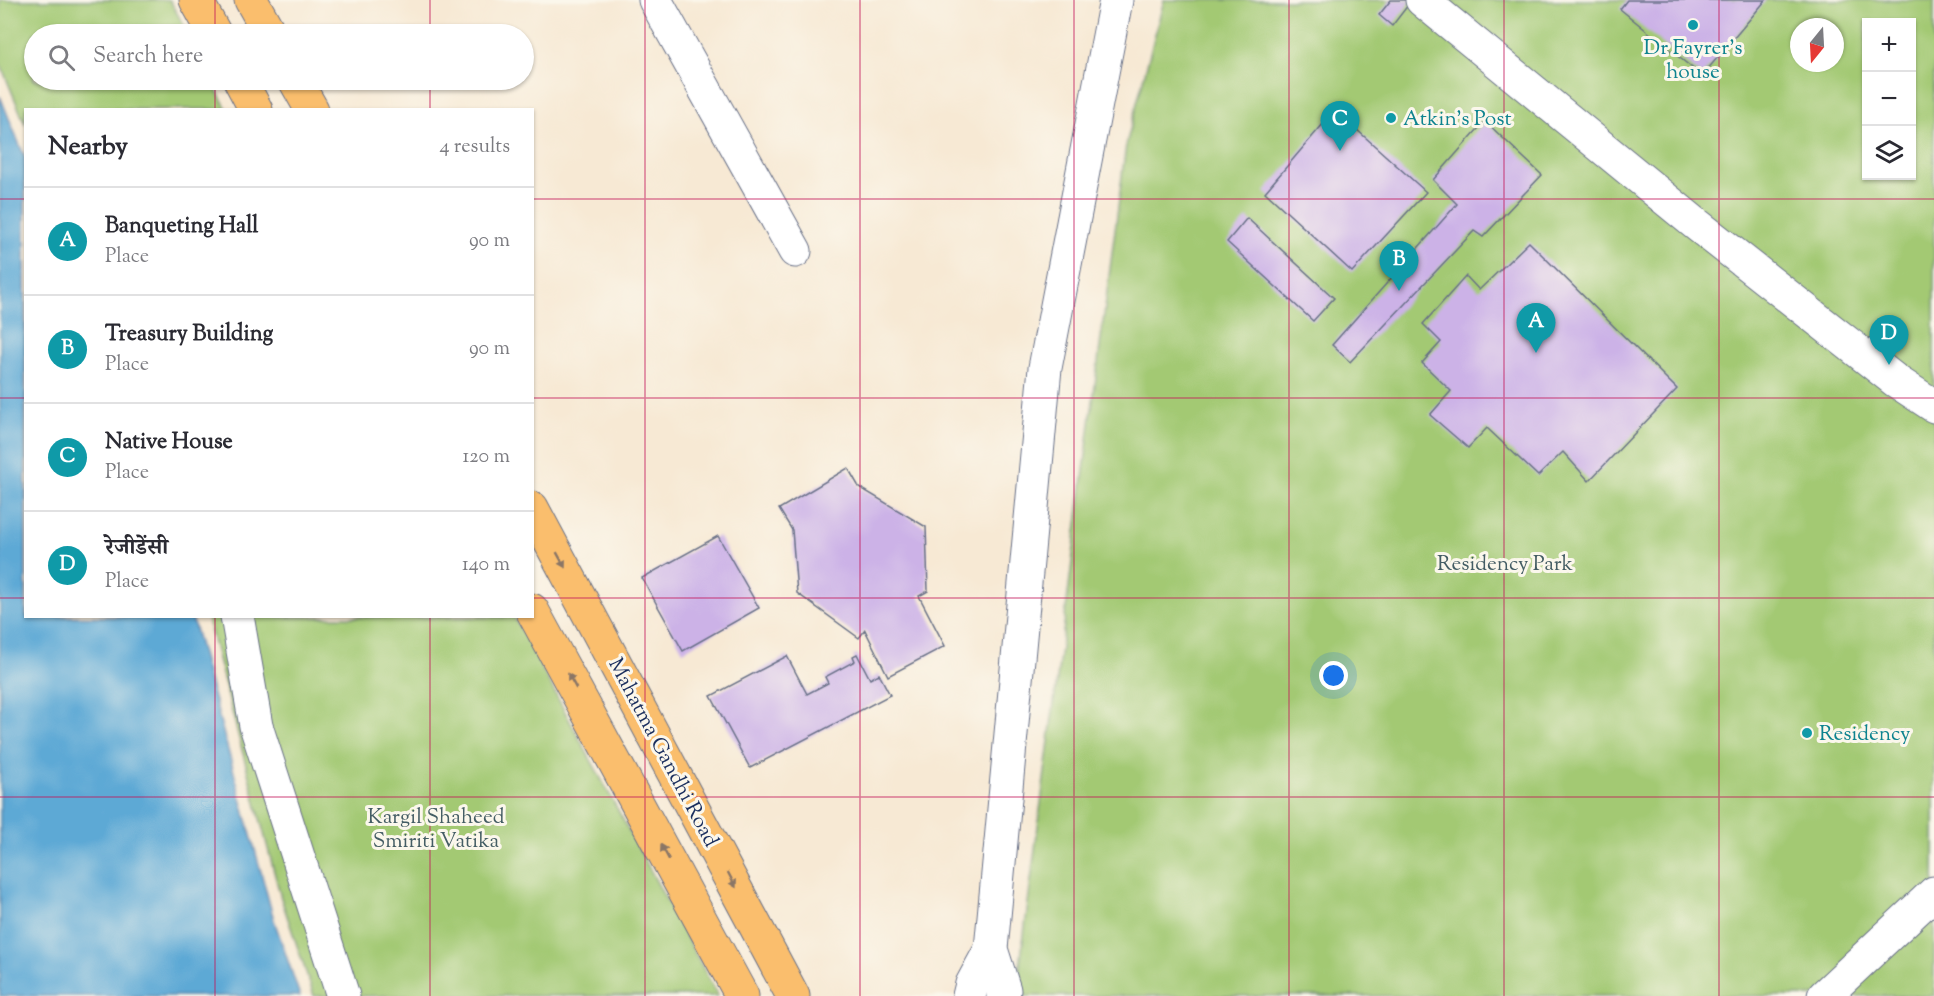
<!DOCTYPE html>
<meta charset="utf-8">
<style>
:root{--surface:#fff;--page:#f2f2f3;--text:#2b2b33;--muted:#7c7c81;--line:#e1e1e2;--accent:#d93025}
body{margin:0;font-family:"Sorts Mill Goudy","Noto Serif Devanagari",serif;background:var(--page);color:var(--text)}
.controls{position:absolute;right:18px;top:18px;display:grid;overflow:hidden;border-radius:0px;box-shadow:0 2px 4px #0004}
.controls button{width:54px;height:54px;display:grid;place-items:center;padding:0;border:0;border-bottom:2px solid var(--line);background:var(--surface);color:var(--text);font:30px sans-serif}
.compass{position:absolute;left:1790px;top:18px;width:54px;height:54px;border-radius:50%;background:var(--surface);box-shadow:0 2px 4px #0004;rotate:198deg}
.you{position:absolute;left:1334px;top:676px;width:21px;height:21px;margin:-15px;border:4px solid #fff;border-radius:50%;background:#1a73e8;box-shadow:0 0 0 9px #1a73e833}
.badge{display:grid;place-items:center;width:39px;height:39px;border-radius:50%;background:var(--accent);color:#fff;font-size:20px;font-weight:700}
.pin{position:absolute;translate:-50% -50px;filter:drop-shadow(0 2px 3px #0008)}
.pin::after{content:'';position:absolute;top:32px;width:21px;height:18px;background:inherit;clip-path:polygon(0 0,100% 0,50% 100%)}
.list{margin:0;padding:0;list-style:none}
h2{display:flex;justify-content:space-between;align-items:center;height:78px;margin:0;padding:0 24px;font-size:26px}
h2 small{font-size:20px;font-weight:400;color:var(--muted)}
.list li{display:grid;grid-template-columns:39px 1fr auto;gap:18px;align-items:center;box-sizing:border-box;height:108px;padding:0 24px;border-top:2px solid var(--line)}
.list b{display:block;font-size:22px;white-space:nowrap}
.list p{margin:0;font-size:20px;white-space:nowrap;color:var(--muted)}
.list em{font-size:20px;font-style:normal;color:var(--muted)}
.icon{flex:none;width:33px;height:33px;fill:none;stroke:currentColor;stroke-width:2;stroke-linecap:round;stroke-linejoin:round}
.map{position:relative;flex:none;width:1934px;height:996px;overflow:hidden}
.search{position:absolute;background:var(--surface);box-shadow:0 2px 4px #0004;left:24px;top:24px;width:510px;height:66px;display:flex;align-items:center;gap:15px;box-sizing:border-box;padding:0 21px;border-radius:33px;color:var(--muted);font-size:22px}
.panel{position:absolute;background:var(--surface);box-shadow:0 2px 4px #0004;left:24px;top:108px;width:510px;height:510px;border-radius:0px}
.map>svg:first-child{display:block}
.green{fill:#a3c973;stroke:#5f7c68;stroke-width:1.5;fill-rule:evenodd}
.water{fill:#5da9d5;stroke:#3c6c9a;stroke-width:1.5}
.building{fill:#ccb2e7}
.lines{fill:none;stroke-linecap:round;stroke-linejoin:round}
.minor-casing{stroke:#687087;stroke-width:35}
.major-casing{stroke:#687087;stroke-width:35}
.minor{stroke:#fff;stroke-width:33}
.major{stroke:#fabe6d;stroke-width:33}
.oneway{fill:#8a7666}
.grid{fill:none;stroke:#c2185b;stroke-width:1.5;stroke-opacity:0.55}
.culture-dot{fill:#0f9aa8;stroke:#fbf7ec;stroke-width:2}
.labels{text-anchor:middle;stroke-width:6;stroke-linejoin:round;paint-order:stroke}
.culture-label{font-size:21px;fill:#0d838f;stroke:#fbf7ec;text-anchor:start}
.park-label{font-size:21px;fill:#445d64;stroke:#fbf7ec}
.street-label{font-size:21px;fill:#1b2f5e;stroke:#fbf7ec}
</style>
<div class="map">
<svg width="1934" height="996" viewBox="0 0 1934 996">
<rect width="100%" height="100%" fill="#fbf7ec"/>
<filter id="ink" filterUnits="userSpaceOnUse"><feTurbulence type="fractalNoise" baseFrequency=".0167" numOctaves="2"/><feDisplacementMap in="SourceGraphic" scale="12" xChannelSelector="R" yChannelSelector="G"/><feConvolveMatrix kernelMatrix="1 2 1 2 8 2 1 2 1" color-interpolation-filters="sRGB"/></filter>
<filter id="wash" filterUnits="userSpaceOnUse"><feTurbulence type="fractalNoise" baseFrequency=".008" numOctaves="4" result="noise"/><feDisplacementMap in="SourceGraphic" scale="24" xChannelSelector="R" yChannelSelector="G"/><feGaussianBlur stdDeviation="1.35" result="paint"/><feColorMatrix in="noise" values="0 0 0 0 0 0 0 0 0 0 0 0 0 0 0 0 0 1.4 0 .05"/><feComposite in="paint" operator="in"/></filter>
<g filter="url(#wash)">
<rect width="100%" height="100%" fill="#f7e9d4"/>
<!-- green -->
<path class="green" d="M0 0H170L188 34H34V80H211L227 109 26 110 25 124 0 63Z
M1164 0H1934V996H1016L1126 145ZM1866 22H1912V176H1866ZM1799 27H1835V63H1799Z
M207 617H514L718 996H314L281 898Z"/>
<!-- water -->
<path class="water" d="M0 96 25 158 26 616 192 617 274 920 300 996H0Z"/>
<g id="blocks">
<!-- building -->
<path class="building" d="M1391 0H1412L1392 26 1379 15Z
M1627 0H1766L1702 76 1620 9Z
M1335 110 1426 192 1352 272 1265 192Z
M1485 121 1542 175 1483 237 1474 231 1350 362 1332 345 1457 204 1433 180Z
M1247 218 1334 298 1313 321 1227 242Z
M1529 242 1677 389 1589 481 1563 452 1538 476 1487 428 1468 448 1430 415 1451 391 1422 363 1441 342 1423 324 1466 276 1479 290Z
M848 468 859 487 926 527 928 591 919 596 945 646 888 676 865 630 859 638 797 593 792 530 779 509Z
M718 536 759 608 683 651 642 578Z
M857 654 870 679 879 674 890 695 750 768 711 696 787 656 807 694 828 683 825 677 855 661 853 656Z"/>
</g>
</g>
<g filter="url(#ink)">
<use href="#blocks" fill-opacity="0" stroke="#687087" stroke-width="1.5"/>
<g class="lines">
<!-- minor casing -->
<g class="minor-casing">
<path id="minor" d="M655 0 795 251
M1422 0 1696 224 1896 381 1934 406
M237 616 256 726 343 996
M991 949 1004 990 1003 996
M969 996 972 984 991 949 1045 368 1116 0
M1824 996 1934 893"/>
</g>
<!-- major casing -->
<g class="major-casing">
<path id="major" d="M196 0 215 34
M251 0 270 34
M240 80 256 110
M295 80 312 110
M532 508 793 996
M532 610 742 996"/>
</g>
<!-- minor -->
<use href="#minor" class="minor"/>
<!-- major -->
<use href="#major" class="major"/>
</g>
<!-- one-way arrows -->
<defs><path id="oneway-solid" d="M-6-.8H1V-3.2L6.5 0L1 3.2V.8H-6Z" transform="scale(1.5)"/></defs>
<g class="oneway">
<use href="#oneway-solid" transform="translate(561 560) rotate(61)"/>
<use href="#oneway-solid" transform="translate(572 681) rotate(-119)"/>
<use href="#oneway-solid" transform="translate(665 852) rotate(-118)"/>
<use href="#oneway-solid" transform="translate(732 880) rotate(62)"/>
</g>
</g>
<!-- grid -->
<path class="grid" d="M215 0V34M430 0V34M645 0V996M860 0V996M1074 0V996M1289 0V996M1504 0V996M1719 0V996M215 80V110M430 80V110M0 199H26M532 199H1934M0 398H26M532 398H1934M0 598H26M532 598H1934M215 616V996M430 616V996M0 797H1934"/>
<!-- markers -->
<g class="culture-dot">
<circle cx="1693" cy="25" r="6"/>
<circle cx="1391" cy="118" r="6"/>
<circle cx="1807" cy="733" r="6"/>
</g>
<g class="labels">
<!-- culture labels -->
<g class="culture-label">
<text x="1693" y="54" text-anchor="middle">Dr Fayrer's<tspan x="1693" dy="24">house</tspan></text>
<text x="1403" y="125">Atkin's Post</text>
<text x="1819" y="740">Residency</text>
</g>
<!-- park labels -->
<g class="park-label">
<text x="1505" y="570">Residency Park</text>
<text x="436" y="823">Kargil Shaheed<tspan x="436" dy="24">Smiriti Vatika</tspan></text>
</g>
<!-- street labels -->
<g class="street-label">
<text transform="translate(664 752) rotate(62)" y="7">Mahatma Gandhi Road</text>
</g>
</g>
</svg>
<div class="controls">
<button>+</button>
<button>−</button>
<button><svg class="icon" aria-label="layers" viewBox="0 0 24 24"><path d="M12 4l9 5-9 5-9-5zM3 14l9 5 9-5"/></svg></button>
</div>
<svg class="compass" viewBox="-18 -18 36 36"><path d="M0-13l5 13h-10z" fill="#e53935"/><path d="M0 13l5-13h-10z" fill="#7c7c81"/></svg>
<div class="you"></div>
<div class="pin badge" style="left:1536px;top:353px;background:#0f9aa8">A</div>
<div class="pin badge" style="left:1399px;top:291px;background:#0f9aa8">B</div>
<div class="pin badge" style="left:1340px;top:151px;background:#0f9aa8">C</div>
<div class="pin badge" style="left:1889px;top:365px;background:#0f9aa8">D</div>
<div class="search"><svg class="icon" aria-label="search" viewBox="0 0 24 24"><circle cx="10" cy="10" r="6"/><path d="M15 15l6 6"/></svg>Search here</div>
<section class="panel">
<h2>Nearby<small>4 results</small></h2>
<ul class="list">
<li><span class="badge" style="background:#0f9aa8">A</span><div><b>Banqueting Hall</b><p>Place</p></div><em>90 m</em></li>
<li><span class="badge" style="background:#0f9aa8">B</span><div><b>Treasury Building</b><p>Place</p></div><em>90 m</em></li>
<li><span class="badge" style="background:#0f9aa8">C</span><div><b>Native House</b><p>Place</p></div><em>120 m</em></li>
<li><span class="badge" style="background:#0f9aa8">D</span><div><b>रेजीडेंसी</b><p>Place</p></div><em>140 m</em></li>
</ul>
</section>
</div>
